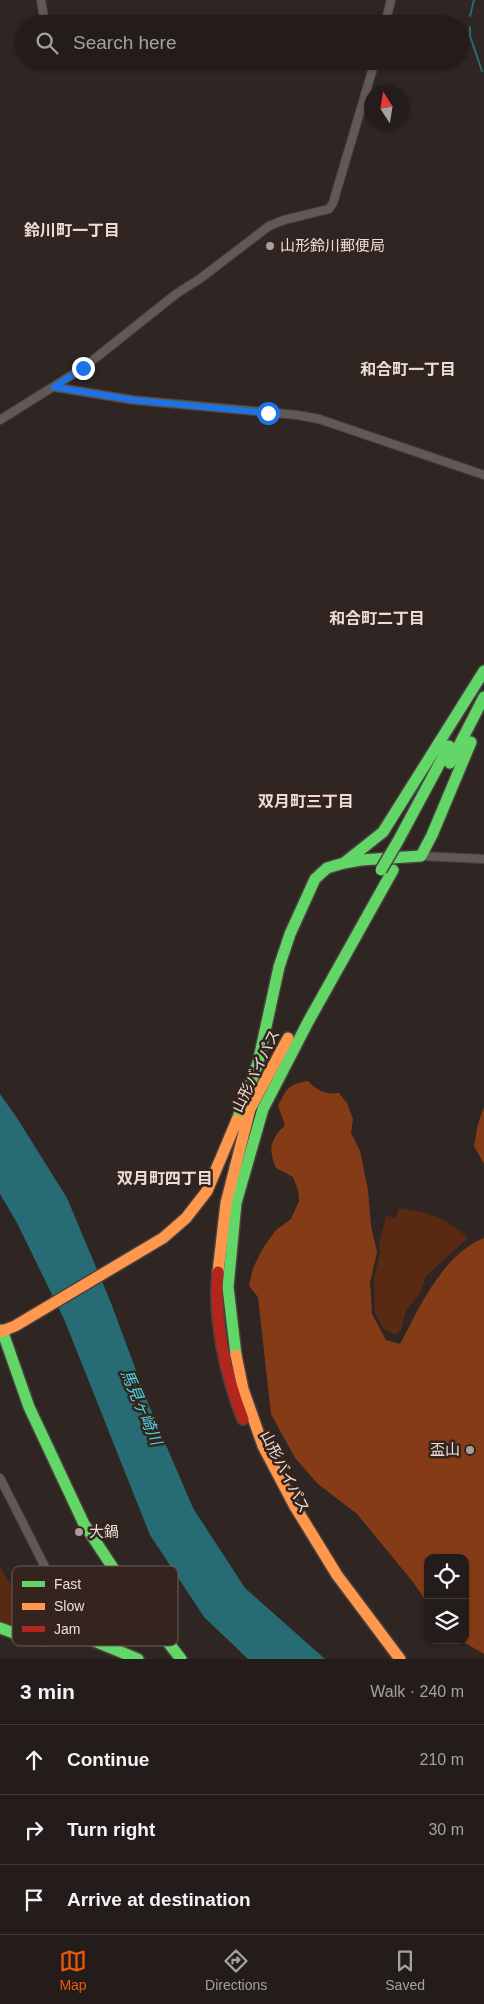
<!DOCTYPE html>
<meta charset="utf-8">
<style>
:root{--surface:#231c1a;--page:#2b2523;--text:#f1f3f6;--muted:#a3a1a2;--line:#403a39;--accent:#ea580c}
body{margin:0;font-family:Helvetica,"Noto Sans JP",sans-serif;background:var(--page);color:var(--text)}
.controls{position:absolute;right:15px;bottom:15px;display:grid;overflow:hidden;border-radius:10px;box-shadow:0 1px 4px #0004}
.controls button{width:45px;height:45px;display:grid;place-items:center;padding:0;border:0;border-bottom:1px solid var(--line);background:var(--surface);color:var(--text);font:25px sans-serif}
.compass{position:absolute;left:364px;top:85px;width:45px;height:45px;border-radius:50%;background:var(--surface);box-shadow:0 1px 4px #0004;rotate:348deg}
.stop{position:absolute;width:15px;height:15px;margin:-11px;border:4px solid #1a73e8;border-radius:50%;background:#fff}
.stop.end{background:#1a73e8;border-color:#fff;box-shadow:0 1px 5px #0008}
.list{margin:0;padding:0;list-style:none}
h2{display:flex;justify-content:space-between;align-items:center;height:65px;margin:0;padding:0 20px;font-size:21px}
h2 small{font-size:16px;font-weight:400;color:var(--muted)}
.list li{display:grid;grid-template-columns:32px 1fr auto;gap:15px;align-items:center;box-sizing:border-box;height:70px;padding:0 20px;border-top:1px solid var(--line)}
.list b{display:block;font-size:19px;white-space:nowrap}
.list em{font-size:16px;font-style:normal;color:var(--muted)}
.icon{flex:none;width:28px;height:28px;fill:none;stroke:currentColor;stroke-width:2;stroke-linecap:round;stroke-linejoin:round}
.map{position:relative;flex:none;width:484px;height:1659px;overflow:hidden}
.search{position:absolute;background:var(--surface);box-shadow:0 1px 4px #0004;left:15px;right:15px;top:15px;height:55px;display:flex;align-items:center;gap:12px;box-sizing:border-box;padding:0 18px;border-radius:28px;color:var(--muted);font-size:19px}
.sheet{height:275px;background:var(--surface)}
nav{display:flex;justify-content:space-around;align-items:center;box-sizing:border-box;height:70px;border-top:1px solid var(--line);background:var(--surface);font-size:14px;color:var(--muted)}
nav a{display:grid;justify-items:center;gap:2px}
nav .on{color:var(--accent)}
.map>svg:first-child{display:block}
.green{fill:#5a2913}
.forest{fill:#853c16}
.water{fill:#276b75}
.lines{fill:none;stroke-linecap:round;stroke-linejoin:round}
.stream{stroke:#276b75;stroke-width:2}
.street-casing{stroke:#49413e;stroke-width:10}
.fast-casing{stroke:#49413e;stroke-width:14}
.slow-casing{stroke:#49413e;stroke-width:14}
.jam-casing{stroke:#49413e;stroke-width:14}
.street{stroke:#605955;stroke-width:8}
.fast{stroke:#63d668;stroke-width:11}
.slow{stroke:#ff974d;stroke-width:11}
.jam{stroke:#b3261e;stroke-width:11}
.fast-bridge-casing{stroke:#49413e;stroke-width:14;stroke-linecap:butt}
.fast-bridge{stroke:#63d668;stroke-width:11}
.route{stroke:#1a73e8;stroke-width:6}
.poi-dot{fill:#a99e99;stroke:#35241d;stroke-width:2}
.labels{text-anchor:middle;stroke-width:5;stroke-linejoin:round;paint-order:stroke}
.poi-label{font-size:15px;fill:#eaded9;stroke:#35241d;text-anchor:start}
.street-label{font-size:15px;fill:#eaded9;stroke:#35241d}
.neighbourhood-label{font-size:16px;font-weight:bold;fill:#eaded9;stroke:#35241d}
.water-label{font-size:16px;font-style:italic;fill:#46d8ec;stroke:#35241d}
.key{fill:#35241d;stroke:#6b5c55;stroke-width:1}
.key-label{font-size:14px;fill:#eaded9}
</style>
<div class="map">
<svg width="484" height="1659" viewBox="0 0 484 1659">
<rect width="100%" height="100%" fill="#2f2623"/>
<!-- green -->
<path class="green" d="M399 1208C430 1213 444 1216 468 1238L426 1276 419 1295 406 1310 401 1330 395 1335 384 1329 375 1313 374 1279 380 1253 379 1245 386 1216 396 1218Z
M0 1567 35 1625 31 1634 0 1621Z"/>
<!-- forest -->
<path class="forest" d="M308 1081C318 1091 325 1095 339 1093L347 1103 353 1119 351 1133 360 1151 368 1190 371 1226 377 1252 370 1283 372 1314 386 1340 400 1344C420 1307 442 1255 484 1238V1654L460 1640H465V1558H428V1604L413 1582 357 1514 318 1484 295 1458 271 1414 258 1297 249 1286 253 1268 263 1248 276 1230 291 1219 299 1201 298 1190 293 1177 276 1168C268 1149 270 1140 285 1125L278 1106C286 1089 289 1084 308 1081Z
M484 1107V1164L474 1146 478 1124Z"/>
<!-- water -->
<path class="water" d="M0 1094 17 1118 67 1198 111 1303 150 1408 193 1508 245 1588 325 1659H248L204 1617 150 1535 64 1319 17 1223 0 1194Z"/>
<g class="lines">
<!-- stream -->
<path class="stream" d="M470 16 474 0
M470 27V36L482 71"/>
<!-- street casing -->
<g class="street-casing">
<path id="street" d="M41 0 45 24
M385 24 391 0
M54 387 133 400 297 415 319 419 484 475
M0 420 83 368 176 294 201 278 269 226 284 220 329 209 333 203 375 61
M421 856 484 859
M0 1478 75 1626 131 1595"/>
</g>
<!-- fast casing -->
<g class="fast-casing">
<path id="fast" d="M450 763 484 697
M398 841 449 746
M421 856 432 835 471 742
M344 863 383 832 484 671
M237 1120 258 1063 279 967 290 934 315 879 327 868 344 863 361 860 421 856
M2 1330 29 1407 84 1524 131 1595 181 1659
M236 1355 228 1287 236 1203 263 1109 308 1022 393 870
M0 1628 30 1639 47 1640 75 1626 82 1636 138 1659"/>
</g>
<!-- slow casing -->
<g class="slow-casing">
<path id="slow" d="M218 1272 226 1203 250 1109 288 1038
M0 1332 15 1326 163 1238 186 1218 207 1191 237 1120
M236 1355 243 1389 263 1446 294 1505 337 1575 400 1659"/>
</g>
<!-- jam casing -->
<g class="jam-casing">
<path id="jam" d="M218 1272C213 1317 226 1377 243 1419"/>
</g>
<!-- street -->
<use href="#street" class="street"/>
<!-- fast -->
<use href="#fast" class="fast"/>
<!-- slow -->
<use href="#slow" class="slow"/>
<!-- jam -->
<use href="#jam" class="jam"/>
<!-- fast-bridge casing -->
<g class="fast-bridge-casing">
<path id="fast-bridge" d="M381 870 398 841"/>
</g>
<!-- fast-bridge -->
<use href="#fast-bridge" class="fast-bridge"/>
</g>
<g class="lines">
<!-- route -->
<path class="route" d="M83 368 54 387 133 400 268 413"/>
</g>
<!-- markers -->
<g class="poi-dot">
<circle cx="270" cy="246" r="5"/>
<circle cx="470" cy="1450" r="5"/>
<circle cx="79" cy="1532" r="5"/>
</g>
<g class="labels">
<!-- poi labels -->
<g class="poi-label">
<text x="280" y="251">山形鈴川郵便局</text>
<text x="460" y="1455" text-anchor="end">盃山</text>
<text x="89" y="1537">大鍋</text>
</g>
<!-- street labels -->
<g class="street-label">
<text transform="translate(256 1071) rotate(-64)" y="5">山形バイパス</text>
<text transform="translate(285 1472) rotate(63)" y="5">山形バイパス</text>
</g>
<!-- neighbourhood labels -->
<g class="neighbourhood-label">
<text x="72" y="236">鈴川町一丁目</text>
<text x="408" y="375">和合町一丁目</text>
<text x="377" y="624">和合町二丁目</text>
<text x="306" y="807">双月町三丁目</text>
<text x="165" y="1184">双月町四丁目</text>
</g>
<!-- water labels -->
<g class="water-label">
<text transform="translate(142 1407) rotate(67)" y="6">馬見ヶ崎川</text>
</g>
</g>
<!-- legend -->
<rect x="12" y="1566" width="166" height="80" rx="8" class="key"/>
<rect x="22" y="1581" width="23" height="6" fill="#63d668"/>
<rect x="22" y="1603" width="23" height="7" fill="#ff974d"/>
<rect x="22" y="1626" width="23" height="6" fill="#b3261e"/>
<g class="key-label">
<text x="54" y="1589">Fast</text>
<text x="54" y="1611">Slow</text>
<text x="54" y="1634">Jam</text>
</g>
</svg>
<div class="controls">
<button><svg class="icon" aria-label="locate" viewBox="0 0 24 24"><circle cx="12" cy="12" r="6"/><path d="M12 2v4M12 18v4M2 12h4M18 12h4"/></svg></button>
<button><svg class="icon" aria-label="layers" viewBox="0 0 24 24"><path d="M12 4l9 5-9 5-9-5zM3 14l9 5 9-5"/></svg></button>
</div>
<svg class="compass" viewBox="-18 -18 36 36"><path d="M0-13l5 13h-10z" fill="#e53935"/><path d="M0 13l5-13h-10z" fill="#a3a1a2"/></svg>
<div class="stop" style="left:268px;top:413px"></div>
<div class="stop end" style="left:83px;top:368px"></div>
<div class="search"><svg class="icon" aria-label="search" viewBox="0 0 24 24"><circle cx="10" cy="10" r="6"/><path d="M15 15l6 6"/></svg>Search here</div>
</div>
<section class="sheet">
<h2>3 min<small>Walk · 240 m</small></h2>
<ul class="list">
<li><svg class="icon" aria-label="ahead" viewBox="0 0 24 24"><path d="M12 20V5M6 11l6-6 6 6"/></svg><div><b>Continue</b></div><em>210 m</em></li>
<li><svg class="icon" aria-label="right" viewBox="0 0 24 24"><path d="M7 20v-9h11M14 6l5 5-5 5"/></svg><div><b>Turn right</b></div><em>30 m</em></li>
<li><svg class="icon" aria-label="arrive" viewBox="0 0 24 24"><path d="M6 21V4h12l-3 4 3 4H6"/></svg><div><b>Arrive at destination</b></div></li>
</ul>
</section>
<nav>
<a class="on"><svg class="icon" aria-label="map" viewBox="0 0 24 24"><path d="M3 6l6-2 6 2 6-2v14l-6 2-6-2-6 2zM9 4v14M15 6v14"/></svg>Map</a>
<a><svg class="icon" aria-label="directions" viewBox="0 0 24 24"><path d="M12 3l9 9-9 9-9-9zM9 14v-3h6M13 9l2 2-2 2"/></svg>Directions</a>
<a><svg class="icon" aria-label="saved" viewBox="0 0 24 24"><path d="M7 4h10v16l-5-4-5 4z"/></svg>Saved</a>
</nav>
